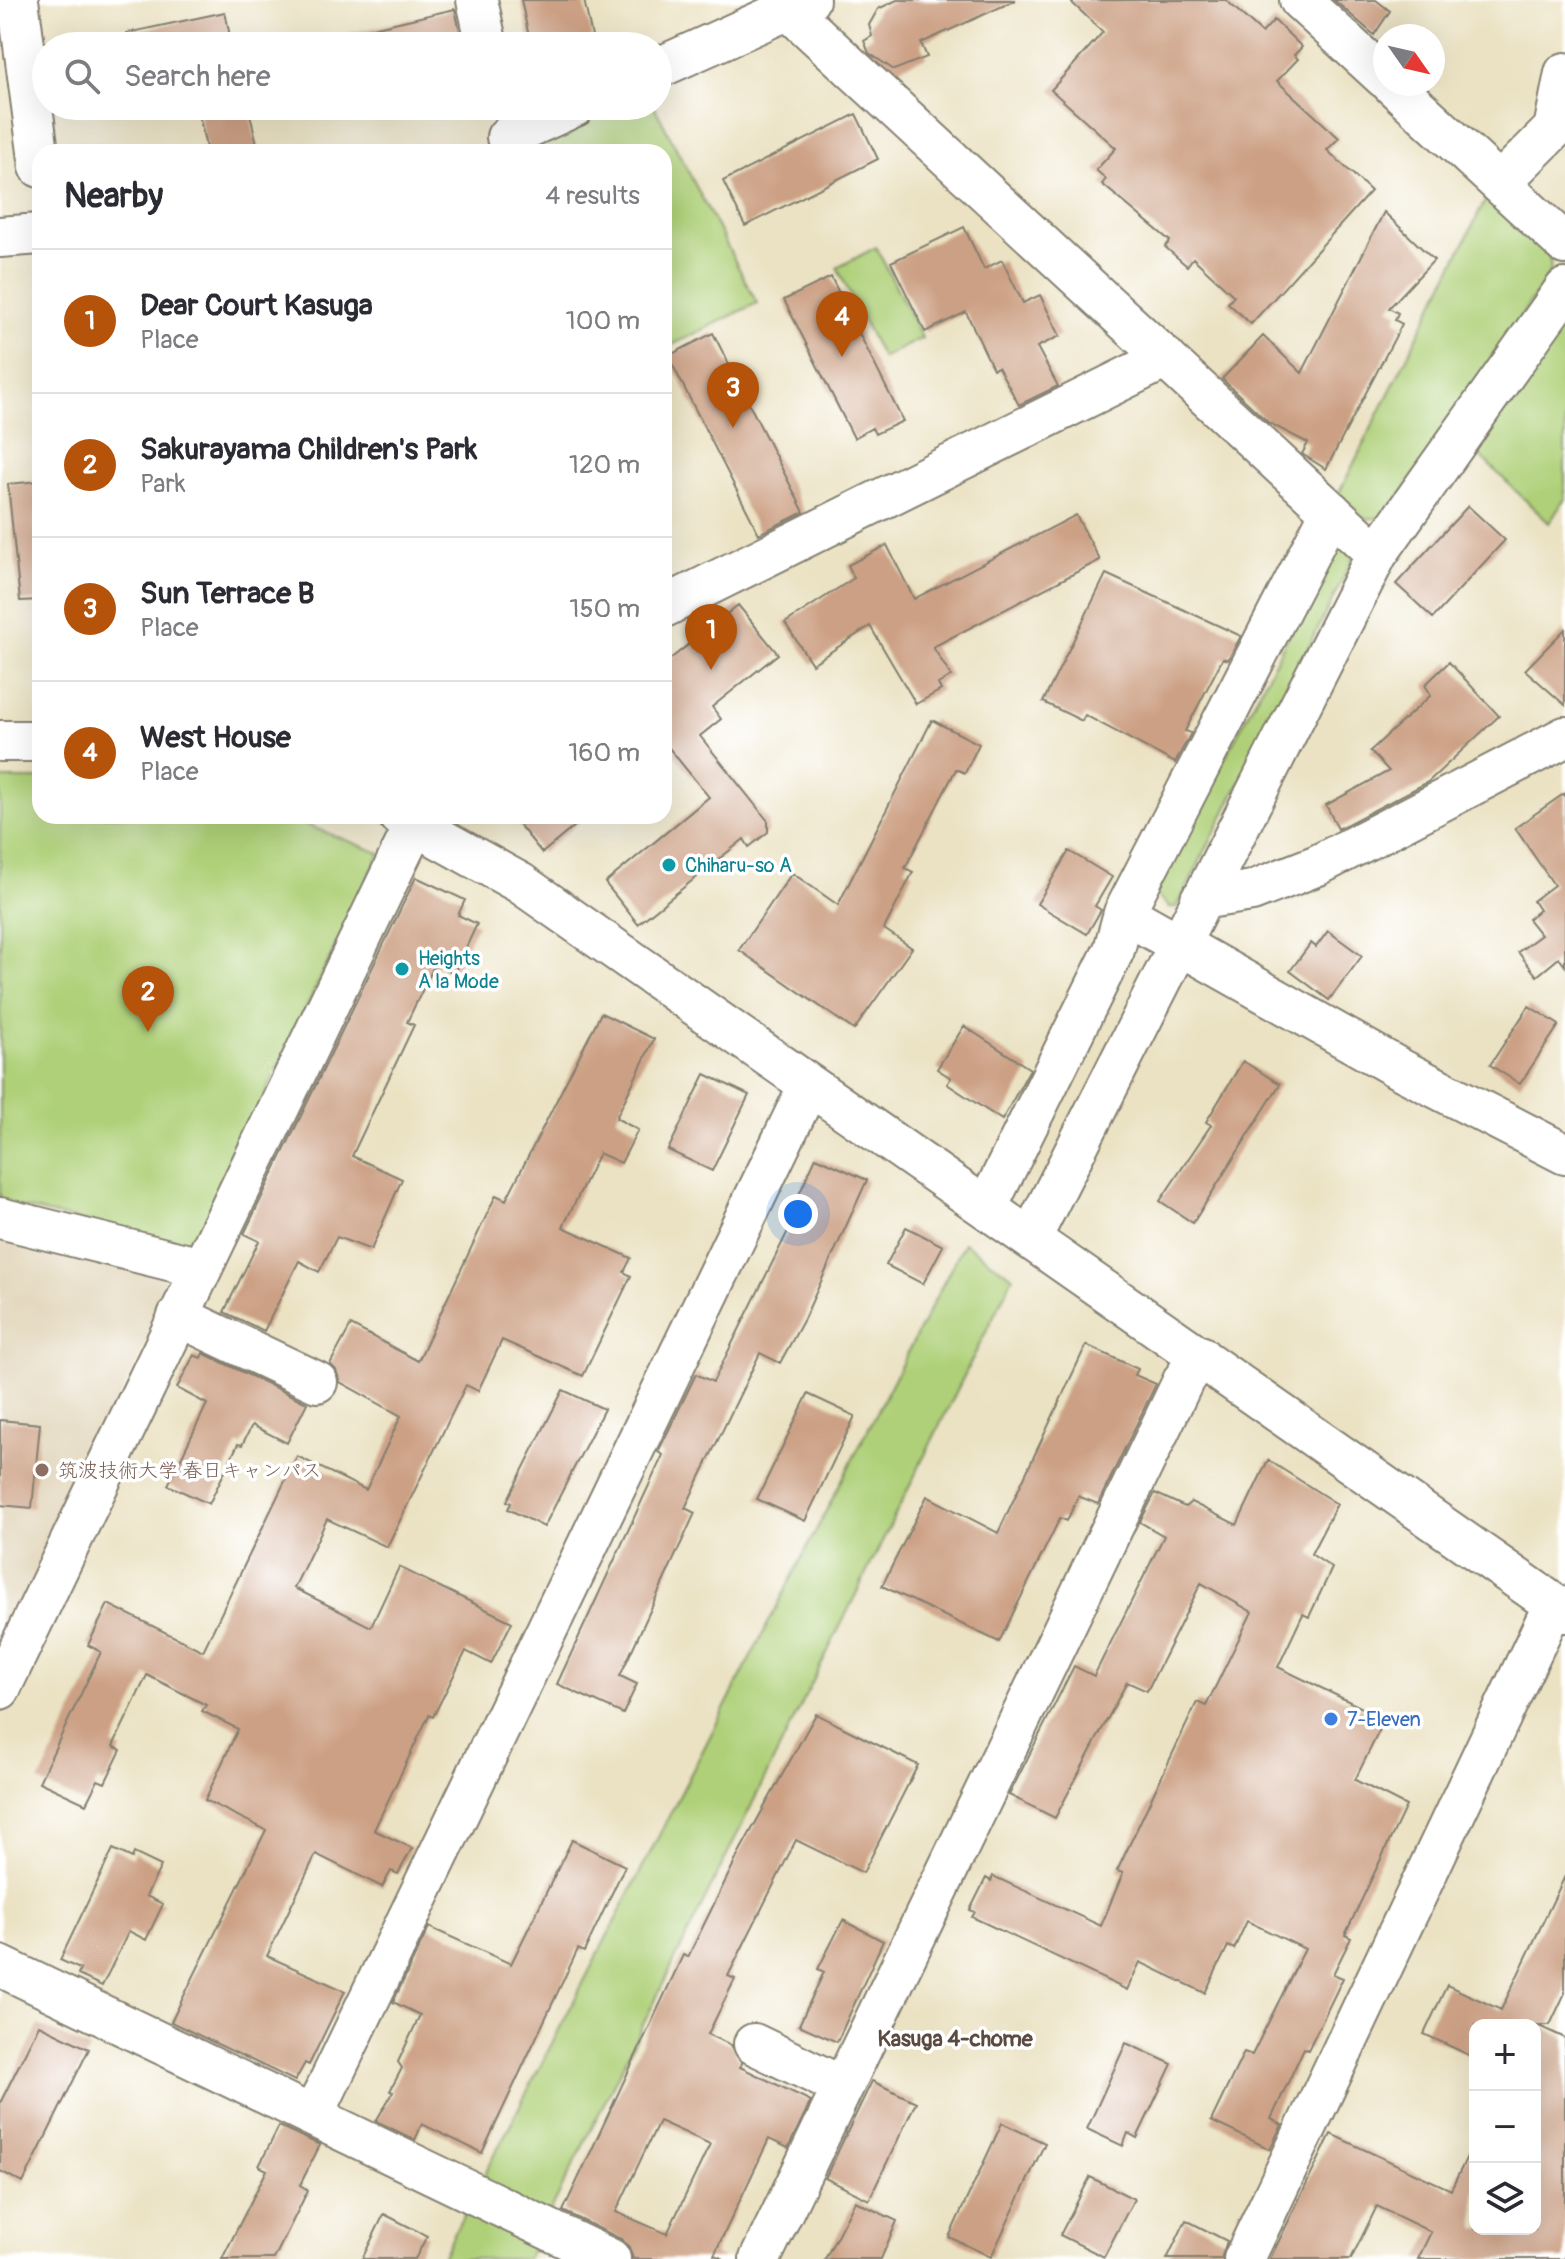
<!DOCTYPE html>
<meta charset="utf-8">
<style>
:root{--surface:#fff;--page:#f2f2f3;--text:#2b2b33;--muted:#7c7c81;--line:#e1e1e2;--accent:#b45309}
body{margin:0;font-family:Pangolin,"Klee One",sans-serif;background:var(--page);color:var(--text)}
.controls{position:absolute;right:24px;bottom:24px;display:grid;overflow:hidden;border-radius:16px;box-shadow:0 8px 32px #0002}
.controls button{width:72px;height:72px;display:grid;place-items:center;padding:0;border:0;border-bottom:2px solid var(--line);background:var(--surface);color:var(--text);font:40px sans-serif}
.compass{position:absolute;left:1373px;top:24px;width:72px;height:72px;border-radius:50%;background:var(--surface);box-shadow:0 8px 32px #0002;rotate:124deg}
.you{position:absolute;left:798px;top:1214px;width:28px;height:28px;margin:-20px;border:6px solid #fff;border-radius:50%;background:#1a73e8;box-shadow:0 0 0 12px #1a73e833}
.badge{display:grid;place-items:center;width:52px;height:52px;border-radius:50%;background:var(--accent);color:#fff;font-size:26px;font-weight:700}
.pin{position:absolute;translate:-50% -66px;filter:drop-shadow(0 2px 4px #0008)}
.pin::after{content:'';position:absolute;top:42px;width:28px;height:24px;background:inherit;clip-path:polygon(0 0,100% 0,50% 100%)}
.list{margin:0;padding:0;list-style:none}
h2{display:flex;justify-content:space-between;align-items:center;height:104px;margin:0;padding:0 32px;font-size:34px}
h2 small{font-size:26px;font-weight:400;color:var(--muted)}
.list li{display:grid;grid-template-columns:52px 1fr auto;gap:24px;align-items:center;box-sizing:border-box;height:144px;padding:0 32px;border-top:2px solid var(--line)}
.list b{display:block;font-size:30px;white-space:nowrap}
.list p{margin:0;font-size:26px;white-space:nowrap;color:var(--muted)}
.list em{font-size:26px;font-style:normal;color:var(--muted)}
.icon{flex:none;width:44px;height:44px;fill:none;stroke:currentColor;stroke-width:2;stroke-linecap:round;stroke-linejoin:round}
.map{position:relative;flex:none;width:1565px;height:2259px;overflow:hidden}
.search{position:absolute;background:var(--surface);box-shadow:0 8px 32px #0002;left:32px;top:32px;width:640px;height:88px;display:flex;align-items:center;gap:20px;box-sizing:border-box;padding:0 28px;border-radius:44px;color:var(--muted);font-size:30px}
.panel{position:absolute;background:var(--surface);box-shadow:0 8px 32px #0002;left:32px;top:144px;width:640px;height:680px;border-radius:24px}
.map>svg:first-child{display:block}
.built{fill:#dfd2b4}
.green{fill:#afd078;stroke:#66764a;stroke-width:2}
.building{fill:#cca084;fill-rule:evenodd}
.lines{fill:none;stroke-linecap:round;stroke-linejoin:round}
.minor-casing{stroke:#847f70;stroke-width:44}
.minor{stroke:#fff;stroke-width:40}
.culture-dot{fill:#0f9aa8;stroke:#fff;stroke-width:3}
.education-dot{fill:#8d6e63;stroke:#fff;stroke-width:3}
.shop-dot{fill:#3f7fe0;stroke:#fff;stroke-width:3}
.labels{text-anchor:middle;stroke-width:7;stroke-linejoin:round;paint-order:stroke}
.culture-label{font-size:20px;fill:#0d838f;stroke:#fff;text-anchor:start}
.education-label{font-size:20px;fill:#785e54;stroke:#fff;text-anchor:start}
.shop-label{font-size:20px;fill:#366cbe;stroke:#fff;text-anchor:start}
.neighbourhood-label{font-size:22px;font-weight:bold;fill:#5a4a40;stroke:#fff}
</style>
<div class="map">
<svg width="1565" height="2259" viewBox="0 0 1565 2259">
<rect width="100%" height="100%" fill="#fff"/>
<filter id="ink" filterUnits="userSpaceOnUse"><feTurbulence type="fractalNoise" baseFrequency=".0125" numOctaves="2"/><feDisplacementMap in="SourceGraphic" scale="16" xChannelSelector="R" yChannelSelector="G"/><feConvolveMatrix kernelMatrix="1 2 1 2 8 2 1 2 1" color-interpolation-filters="sRGB"/></filter>
<filter id="wash" filterUnits="userSpaceOnUse"><feTurbulence type="fractalNoise" baseFrequency=".006" numOctaves="4" result="noise"/><feDisplacementMap in="SourceGraphic" scale="32" xChannelSelector="R" yChannelSelector="G"/><feGaussianBlur stdDeviation="1.8" result="paint"/><feColorMatrix in="noise" values="0 0 0 0 0 0 0 0 0 0 0 0 0 0 0 0 0 1.4 0 .05"/><feComposite in="paint" operator="in"/></filter>
<g filter="url(#wash)">
<rect width="100%" height="100%" fill="#ebe2c3"/>
<!-- built -->
<path class="built" d="M0 1235 161 1269 170 1293 0 1646Z"/>
<!-- green -->
<path class="green" d="M607 106H654L757 303 664 349V152H532L542 137Z
M1486 199 1549 252 1551 271 1386 517 1363 519 1338 495Z
M876 247 922 338 882 358 837 268Z
M1565 311V499L1549 523 1474 450Z
M1335 546 1345 548 1353 559 1177 907H1169L1155 893Z
M0 779H40V816H283L380 853 198 1235 179 1244 0 1202Z
M964 1243 1013 1277 527 2259H441Z"/>
<g id="blocks">
<!-- building -->
<path class="building" d="M521 0H584L594 46H531Z
M897 0H1016L921 43 927 57 894 70 869 53 864 41 872 36 869 25 878 9Z
M1069 0H1226L1262 33 1274 20 1302 47 1294 55 1298 59 1277 81 1339 138 1327 150 1371 191 1251 324 1228 303 1234 296 1193 258 1187 266 1165 247 1170 241 1102 184 1106 179 1096 170 1116 148 1051 90 1103 32Z
M1334 0H1376L1390 11 1374 35Z
M455 9 463 46H347L346 34Z
M225 12 232 46H128L127 33Z
M215 106H248L259 152H207L198 110Z
M856 114 878 159 745 226 723 181Z
M1384 212 1434 260 1389 308 1398 313 1395 320 1402 324 1326 469 1302 454 1308 443 1269 423 1222 379 1263 336 1302 373Z
M964 227 984 269 1002 260 1023 303 1040 295 1060 336 1037 347 1058 386 1019 405 998 367 993 369 966 312 925 332 891 262Z
M831 277 903 421 875 434 872 428 854 438 784 300Z
M713 333 804 512 759 534 668 356Z
M40 481V600L20 601 8 484Z
M1468 506 1505 540 1433 618 1396 584Z
M1076 515 1100 560 933 647 951 676 938 684 941 690 916 704 870 626 812 664 785 623 854 578 848 565 887 545 914 599Z
M1106 574 1241 636 1228 660 1223 658 1185 731 1191 733 1175 763 1085 715 1082 721 1043 702Z
M738 605 778 654 712 707 721 719 700 736 768 821V832L749 847 744 839 638 924 605 883 709 797 664 742V664Z
M1565 629V705L1525 670Z
M1449 662 1499 716 1428 782 1338 829 1326 805 1389 771 1370 751 1431 695 1425 685Z
M932 720 979 744 965 773 956 769 905 868 913 872 884 929 912 948 854 1030 739 950 792 873 838 905Z
M1565 793V966L1559 958 1537 976 1518 952 1541 935 1528 919 1539 910 1533 901 1554 885 1515 828Z
M512 816H587L542 853Z
M1069 851 1112 877 1095 906 1101 910 1087 934 1037 904Z
M416 877 465 900 458 915 477 924 454 973 435 964 407 1022 414 1025 352 1156 402 1179 371 1250 337 1237 319 1272 299 1261 264 1331 224 1312 259 1241 244 1234Z
M1328 931 1362 956 1329 1000 1290 971 1311 943 1316 947Z
M1529 1006 1559 1025 1520 1084 1490 1065Z
M601 1013 654 1039 616 1118 638 1130 621 1163 599 1153 563 1227 631 1258 624 1272 631 1276 583 1376 502 1340 478 1391 466 1385 387 1547 327 1519 294 1588 371 1627 399 1567 512 1622 491 1664 466 1651 433 1717 429 1715 374 1830 412 1848 398 1874 391 1871 382 1887 316 1854 267 1956 345 1991 309 2065 305 2063 295 2081 171 2022 266 1830 205 1800 238 1729 202 1711 206 1705 147 1675 113 1746 121 1750 105 1783 98 1780 86 1804 39 1782 101 1652 88 1645 108 1604 203 1651 297 1456 366 1490 401 1416 340 1382 336 1370 330 1364 351 1325 418 1361 496 1195 506 1200Z
M964 1026 1030 1069 1002 1120 947 1084 951 1078 937 1069Z
M1243 1061 1280 1084 1193 1223 1160 1201 1211 1125 1206 1122Z
M705 1074 749 1095 712 1171 668 1150Z
M816 1157 867 1180 804 1319 780 1363 760 1353 685 1508 695 1513 620 1676 637 1684 623 1714 557 1684 663 1455 658 1452 696 1374 713 1382 793 1221 788 1219Z
M906 1227 943 1246 923 1284 886 1265Z
M1086 1345 1138 1369 1135 1375 1156 1384 1098 1504 1078 1496 1067 1521 1060 1518 999 1642 882 1586 927 1496 998 1533Z
M203 1353 307 1403 287 1443 252 1425 242 1445 238 1444 209 1504 168 1485 207 1404 177 1388 194 1355 201 1358Z
M563 1390 604 1409 544 1527 508 1509 511 1503 507 1501Z
M808 1394 855 1416 805 1521 757 1499Z
M0 1420 40 1424 32 1508 0 1505Z
M1268 1460 1337 1504 1311 1554 1332 1568 1309 1617 1303 1614 1278 1667 1385 1719 1355 1780 1406 1806 1345 1935 1351 1938 1333 1974 1343 1978 1308 2050 1304 2048 1271 2119 1282 2125 1270 2149 1211 2121 1244 2052 1252 2055 1305 1949 1247 1921 1234 1949 1228 1946 1205 1993 1140 1962 1127 1990 972 1917 975 1912 970 1910 986 1878 991 1881 993 1876 1101 1926 1123 1873 1117 1871 1197 1702 1206 1706 1252 1612 1201 1583 1147 1691 1127 1682 1055 1818 1009 1795 1074 1666 1094 1676 1164 1536 1140 1522 1155 1493 1185 1507 1191 1502 1237 1525Z
M816 1714 918 1765 863 1873 796 1840 728 1976 735 1979 708 2034 731 2045 742 2063 740 2067 811 2101 788 2148 769 2139 714 2255 724 2259H633L629 2247 621 2239 563 2211 683 1955 688 1957 741 1849ZM659 2121 710 2144 667 2234 616 2212Z
M572 1840 625 1866 584 1952 578 1949 482 2153 422 2124 415 2140 376 2121 393 2092 390 2091 402 2068 398 2062 420 2015 393 2002 429 1927 511 1964Z
M113 1849 132 1858 134 1853 161 1866 146 1896 163 1904 146 1940 129 1931 102 1986 78 1975 80 1969 60 1960Z
M1565 1876V1993L1550 2025H1537L1565 2038V2259H1418L1431 2232 1377 2206 1351 2259H1270L1331 2134 1451 2190 1475 2140V2229H1535V2025H1475V2058L1424 2034 1447 1985 1501 2010Z
M843 1920 883 1941 837 2042 799 2025 824 1972 818 1969Z
M39 2025 89 2049 23 2183 0 2171V2103Z
M1126 2043 1172 2064 1137 2138 1128 2133 1123 2146 1087 2129Z
M872 2081 916 2102 869 2200 825 2178Z
M1002 2123 1045 2143 991 2257 949 2237Z
M279 2126 320 2145 300 2185 308 2190 274 2259H222L267 2170 259 2166Z
M1090 2177 1134 2199 1104 2257 1060 2235Z
M855 2201 897 2221 881 2259H825Z
M384 2214 427 2236 415 2259H362Z
M1186 2220 1227 2241 1221 2259H1167Z"/>
</g>
</g>
<g filter="url(#ink)">
<use href="#blocks" fill-opacity="0" stroke="#847f70" stroke-width="2"/>
<g class="lines">
<!-- minor casing -->
<g class="minor-casing">
<path id="minor" d="M18 0 40 167
M477 0 487 46
M1300 0 1385 78
M788 9 1377 554
M658 68 809 0
M1392 84 1565 244
M507 137 575 106
M1500 183 1554 129 1565 73
M0 237 40 234
M664 607 1166 358
M0 741H40
M399 816 520 883 1565 1612
M1201 899 1252 891 1318 865 1565 737
M1124 913 1400 1069 1565 1154
M987 1207 1114 950 1124 913 1331 511
M0 1218 201 1268
M1031 1238 1377 554 1565 289
M178 1316 317 1382
M0 1689 419 816
M0 1966 610 2259
M754 2044 843 2087
M313 2116 809 1085
M760 2259 1184 1379 1200 1356
M1244 2259 1554 1604"/>
</g>
<!-- minor -->
<use href="#minor" class="minor"/>
</g>
</g>
<!-- markers -->
<g class="culture-dot">
<circle cx="669" cy="865" r="8"/>
<circle cx="402" cy="969" r="8"/>
</g>
<circle class="education-dot" cx="42" cy="1470" r="8"/>
<circle class="shop-dot" cx="1331" cy="1719" r="8"/>
<g class="labels">
<!-- culture labels -->
<g class="culture-label">
<text x="685" y="872">Chiharu-so A</text>
<text x="418" y="965">Heights<tspan x="418" dy="23">A la Mode</tspan></text>
</g>
<!-- education labels -->
<g class="education-label">
<text x="58" y="1477">筑波技術大学 春日キャンパス</text>
</g>
<!-- shop labels -->
<g class="shop-label">
<text x="1347" y="1726">7-Eleven</text>
</g>
<!-- neighbourhood labels -->
<g class="neighbourhood-label">
<text x="955" y="2046">Kasuga 4-chome</text>
</g>
</g>
</svg>
<div class="controls">
<button>+</button>
<button>−</button>
<button><svg class="icon" aria-label="layers" viewBox="0 0 24 24"><path d="M12 4l9 5-9 5-9-5zM3 14l9 5 9-5"/></svg></button>
</div>
<svg class="compass" viewBox="-18 -18 36 36"><path d="M0-13l5 13h-10z" fill="#e53935"/><path d="M0 13l5-13h-10z" fill="#7c7c81"/></svg>
<div class="you"></div>
<div class="pin badge" style="left:711px;top:670px">1</div>
<div class="pin badge" style="left:148px;top:1032px">2</div>
<div class="pin badge" style="left:733px;top:428px">3</div>
<div class="pin badge" style="left:842px;top:357px">4</div>
<div class="search"><svg class="icon" aria-label="search" viewBox="0 0 24 24"><circle cx="10" cy="10" r="6"/><path d="M15 15l6 6"/></svg>Search here</div>
<section class="panel">
<h2>Nearby<small>4 results</small></h2>
<ul class="list">
<li><span class="badge">1</span><div><b>Dear Court Kasuga</b><p>Place</p></div><em>100 m</em></li>
<li><span class="badge">2</span><div><b>Sakurayama Children's Park</b><p>Park</p></div><em>120 m</em></li>
<li><span class="badge">3</span><div><b>Sun Terrace B</b><p>Place</p></div><em>150 m</em></li>
<li><span class="badge">4</span><div><b>West House</b><p>Place</p></div><em>160 m</em></li>
</ul>
</section>
</div>
